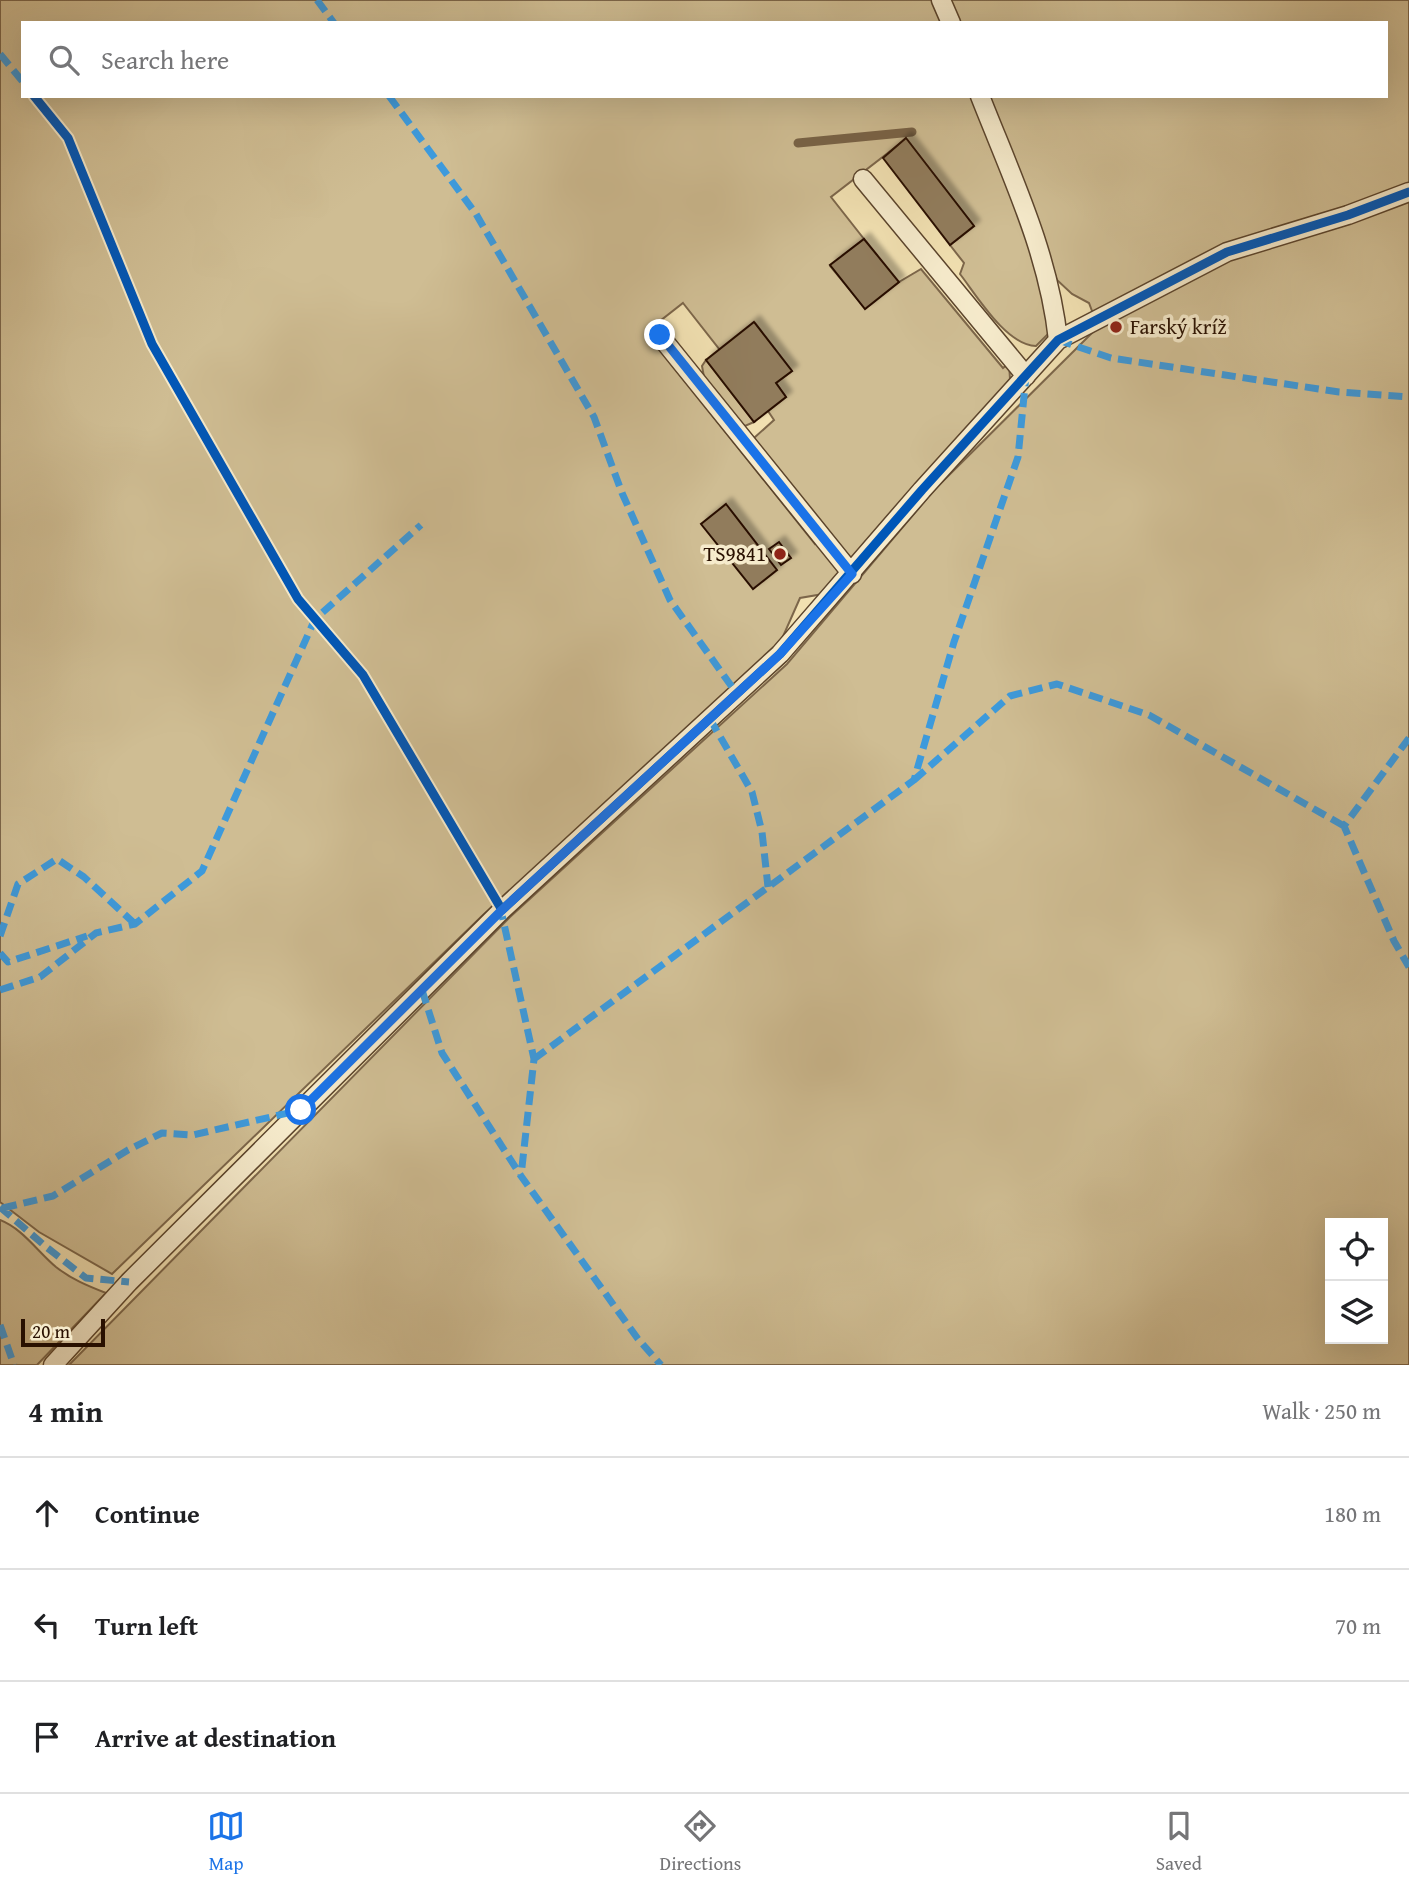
<!DOCTYPE html>
<meta charset="utf-8">
<style>
:root{--surface:#fff;--page:#f6f6f6;--text:#202124;--muted:#757577;--line:#e0e0e0;--accent:#1a73e8}
body{margin:0;font-family:"Gentium Book Plus",serif;background:var(--page);color:var(--text)}
.controls{position:absolute;right:21px;bottom:21px;display:grid;overflow:hidden;border-radius:0px;box-shadow:0 7px 28px #0002}
.controls button{width:63px;height:63px;display:grid;place-items:center;padding:0;border:0;border-bottom:2px solid var(--line);background:var(--surface);color:var(--text);font:35px sans-serif}
.scale{position:absolute;left:21px;bottom:18px;width:84px;box-sizing:border-box;padding-left:7px;border:4px solid #291000;border-top:0;font-size:19px;line-height:24px;white-space:nowrap;color:#291000;-webkit-text-stroke:5px #f6ebcc;paint-order:stroke}
.stop{position:absolute;width:21px;height:21px;margin:-16px;border:5px solid #1a73e8;border-radius:50%;background:#fff}
.stop.end{background:#1a73e8;border-color:#fff;box-shadow:0 2px 7px #0008}
.list{margin:0;padding:0;list-style:none}
h2{display:flex;justify-content:space-between;align-items:center;height:91px;margin:0;padding:0 28px;font-size:30px}
h2 small{font-size:23px;font-weight:400;color:var(--muted)}
.list li{display:grid;grid-template-columns:46px 1fr auto;gap:21px;align-items:center;box-sizing:border-box;height:112px;padding:0 28px;border-top:2px solid var(--line)}
.list b{display:block;font-size:26px;white-space:nowrap}
.list em{font-size:23px;font-style:normal;color:var(--muted)}
.icon{flex:none;width:38px;height:38px;fill:none;stroke:currentColor;stroke-width:2;stroke-linecap:round;stroke-linejoin:round}
.map{position:relative;flex:none;width:1409px;height:1365px;overflow:hidden}
.search{position:absolute;background:var(--surface);box-shadow:0 7px 28px #0002;left:21px;right:21px;top:21px;height:77px;display:flex;align-items:center;gap:18px;box-sizing:border-box;padding:0 24px;border-radius:0px;color:var(--muted);font-size:26px}
.sheet{height:427px;background:var(--surface)}
nav{display:flex;justify-content:space-around;align-items:center;box-sizing:border-box;height:98px;border-top:2px solid var(--line);background:var(--surface);font-size:19px;color:var(--muted)}
nav a{display:grid;justify-items:center;gap:4px}
nav .on{color:var(--accent)}
.map>svg:first-child{display:block}
.green{fill:#cfbd93;stroke:#7c664a;stroke-width:2;fill-rule:evenodd}
.lines{fill:none;stroke-linecap:round;stroke-linejoin:round}
.stream{stroke:#786246;stroke-width:9}
.building{fill:#917c5c;stroke:#291000;stroke-width:2;filter:url(#shadow)}
.service-casing{stroke:#5b442c;stroke-width:21}
.service{stroke:#f6ebcc;stroke-width:18}
.quiet{stroke:#3d9adc;stroke-width:7;stroke-dasharray:14 7;stroke-linecap:butt}
.cycleway-casing{stroke:#f6ebcc;stroke-width:13}
.cycleway{stroke:#0057b8;stroke-width:9}
.route{stroke:#1a73e8;stroke-width:9}
.poi-dot{fill:#8f2418;stroke:#f6ebcc;stroke-width:2.5}
.labels{text-anchor:middle;stroke-width:7;stroke-linejoin:round;paint-order:stroke}
.poi-label{font-size:21px;fill:#291000;stroke:#f6ebcc;text-anchor:start}
</style>
<div class="map">
<svg width="1409" height="1365" viewBox="0 0 1409 1365">
<defs>
<filter id="shadow"><feDropShadow dx="6" dy="-6" stdDeviation="2" flood-color="#0004"/></filter>
</defs>
<rect width="100%" height="100%" fill="#f1e0b1"/>
<filter id="stains"><feTurbulence type="fractalNoise" baseFrequency=".00286" numOctaves="4"/><feColorMatrix values="0 0 0 0 .2 0 0 0 0 .09 0 0 0 0 .02 0 0 0 .5 -.17"/></filter>
<radialGradient id="worn" r=".72"><stop offset=".6" stop-color="#630" stop-opacity="0"/><stop offset="1" stop-color="#630" stop-opacity=".3"/></radialGradient>
<!-- green -->
<path class="green" d="M0 0H1409V1365H69L510 917 787 664 935 489 1098 327 1089 303 1072 294 1057 280 987 96H1386V23H959L939 15 941 23H23V96H971L1035 256 1050 332 1036 346C1006 345 977 296 960 274L964 263 950 245 974 226 906 139 831 197 864 239 830 266 865 308 899 282 921 269 1003 368 1009 363 1010 379 1003 392 823 594 800 598 781 641 682 738 483 915 112 1274 39 1232 0 1202ZM683 303 720 350 755 323 792 371 776 383 786 397 768 411 774 420 754 438V442L828 532 815 544 646 332ZM1330 1223H1383V1339H1330Z
M706 360 754 422 745 426 740 424 704 377 702 366Z
M0 1220C23 1229 37 1251 56 1267 71 1279 88 1286 106 1293L37 1365H0Z"/>
<g class="lines">
<!-- stream -->
<path class="stream" d="M798 143 912 132"/>
</g>
<!-- building -->
<path class="building" d="M906 138 974 226 950 245 883 158Z
M864 239 899 282 865 309 830 265Z
M754 322 792 371 776 383 786 397 754 422 706 360Z
M726 504 777 570 753 589 701 524Z
M779 542 791 558 781 565 769 549Z"/>
<g class="lines">
<!-- service casing -->
<g class="service-casing">
<path id="service" d="M941 0 951 23
M980 96C1011 175 1049 254 1058 340
M863 179 1026 376
M660 336 852 574
M53 1365 129 1282 502 910 780 654 922 490 1058 340 1227 252 1348 215 1409 192"/>
</g>
<!-- service -->
<use href="#service" class="service"/>
<!-- quiet -->
<path class="quiet" d="M317 0 334 23
M0 54 23 82
M389 96 476 214 594 417 622 493 670 600 737 694
M1058 340 1111 358 1339 392 1409 397
M710 719 752 792 762 832 768 887
M1409 738 1344 826 1394 941 1409 967
M914 780 1010 696 1057 684 1149 715 1344 826
M500 906 534 1059 521 1176
M0 936 18 884 57 859 84 877 135 924
M0 953 8 962 87 936
M0 990 40 977 96 933 135 924 202 871 315 619 421 525
M422 990 442 1053 521 1176 638 1339 661 1365
M534 1059 914 780 954 642 1018 457 1026 376
M0 1207 45 1246 86 1278 129 1282
M3 1208 53 1196 128 1150 162 1133 193 1135 301 1110
M0 1325 14 1365"/>
<!-- cycleway casing -->
<g class="cycleway-casing">
<path id="cycleway" d="M34 96 68 138 152 344 298 599 363 675 502 910 780 654 922 490 1058 340 1227 252 1348 215 1409 192"/>
</g>
<!-- cycleway -->
<use href="#cycleway" class="cycleway"/>
</g>
<g class="lines">
<!-- route -->
<path class="route" d="M301 1110 502 910 780 654 852 574 660 335"/>
</g>
<!-- markers -->
<g class="poi-dot">
<circle cx="1116" cy="327" r="7"/>
<circle cx="780" cy="554" r="7"/>
</g>
<g class="labels">
<!-- poi labels -->
<g class="poi-label">
<text x="1130" y="334">Farský kríž</text>
<text x="766" y="561" text-anchor="end">TS9841</text>
</g>
</g>
<rect width="100%" height="100%" filter="url(#stains)"/>
<rect width="100%" height="100%" fill="url(#worn)"/>
</svg>
<div class="controls">
<button><svg class="icon" aria-label="locate" viewBox="0 0 24 24"><circle cx="12" cy="12" r="6"/><path d="M12 2v4M12 18v4M2 12h4M18 12h4"/></svg></button>
<button><svg class="icon" aria-label="layers" viewBox="0 0 24 24"><path d="M12 4l9 5-9 5-9-5zM3 14l9 5 9-5"/></svg></button>
</div>
<div class="scale">20 m</div>
<div class="stop" style="left:301px;top:1110px"></div>
<div class="stop end" style="left:660px;top:335px"></div>
<div class="search"><svg class="icon" aria-label="search" viewBox="0 0 24 24"><circle cx="10" cy="10" r="6"/><path d="M15 15l6 6"/></svg>Search here</div>
</div>
<section class="sheet">
<h2>4 min<small>Walk · 250 m</small></h2>
<ul class="list">
<li><svg class="icon" aria-label="ahead" viewBox="0 0 24 24"><path d="M12 20V5M6 11l6-6 6 6"/></svg><div><b>Continue</b></div><em>180 m</em></li>
<li><svg class="icon" aria-label="left" viewBox="0 0 24 24"><path d="M17 20v-9H6M10 6l-5 5 5 5"/></svg><div><b>Turn left</b></div><em>70 m</em></li>
<li><svg class="icon" aria-label="arrive" viewBox="0 0 24 24"><path d="M6 21V4h12l-3 4 3 4H6"/></svg><div><b>Arrive at destination</b></div></li>
</ul>
</section>
<nav>
<a class="on"><svg class="icon" aria-label="map" viewBox="0 0 24 24"><path d="M3 6l6-2 6 2 6-2v14l-6 2-6-2-6 2zM9 4v14M15 6v14"/></svg>Map</a>
<a><svg class="icon" aria-label="directions" viewBox="0 0 24 24"><path d="M12 3l9 9-9 9-9-9zM9 14v-3h6M13 9l2 2-2 2"/></svg>Directions</a>
<a><svg class="icon" aria-label="saved" viewBox="0 0 24 24"><path d="M7 4h10v16l-5-4-5 4z"/></svg>Saved</a>
</nav>
